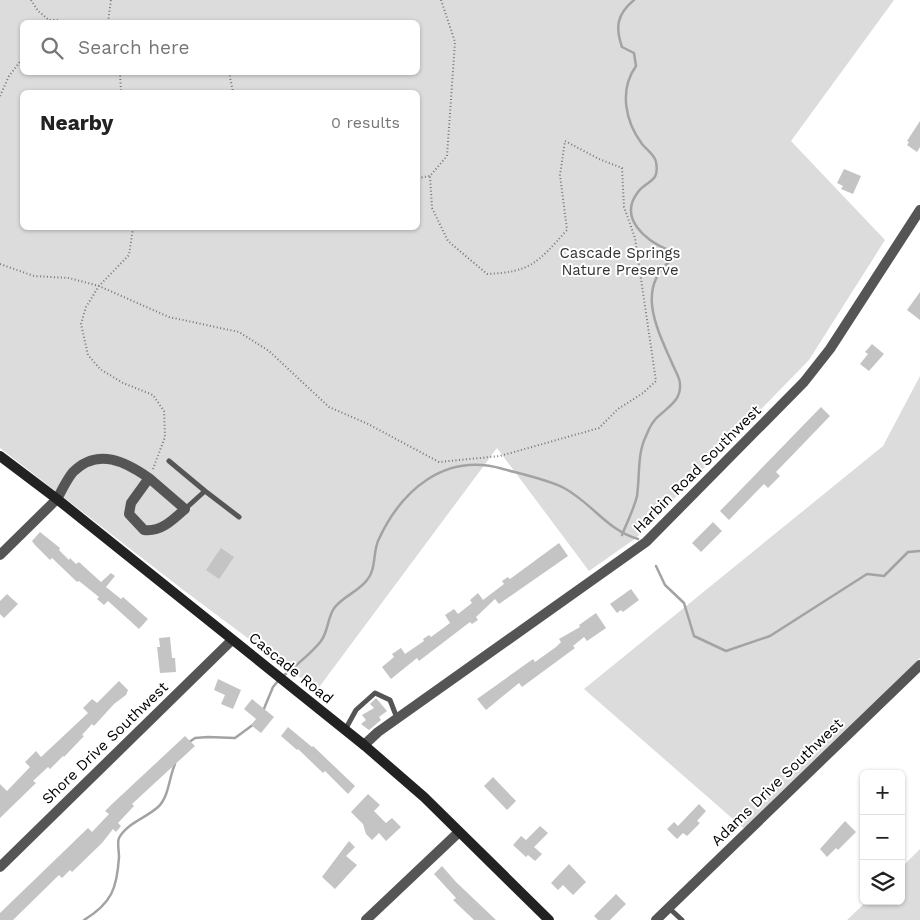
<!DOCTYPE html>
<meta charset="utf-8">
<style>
:root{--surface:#fff;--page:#f6f6f6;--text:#222;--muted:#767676;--line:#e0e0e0}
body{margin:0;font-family:"Work Sans",sans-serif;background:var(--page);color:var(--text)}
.controls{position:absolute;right:15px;bottom:15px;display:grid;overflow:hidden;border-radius:8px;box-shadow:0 1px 4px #0004}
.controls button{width:45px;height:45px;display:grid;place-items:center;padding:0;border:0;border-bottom:1px solid var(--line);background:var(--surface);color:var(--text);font:25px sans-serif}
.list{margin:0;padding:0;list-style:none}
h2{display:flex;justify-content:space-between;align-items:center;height:65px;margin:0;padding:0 20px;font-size:21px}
h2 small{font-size:16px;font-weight:400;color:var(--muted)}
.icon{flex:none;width:28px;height:28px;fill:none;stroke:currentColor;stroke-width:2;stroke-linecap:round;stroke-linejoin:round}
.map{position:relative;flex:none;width:920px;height:920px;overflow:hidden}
.search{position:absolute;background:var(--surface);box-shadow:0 1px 4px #0004;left:20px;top:20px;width:400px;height:55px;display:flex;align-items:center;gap:12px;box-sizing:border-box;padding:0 18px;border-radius:8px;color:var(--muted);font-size:19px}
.panel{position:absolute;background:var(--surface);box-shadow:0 1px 4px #0004;left:20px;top:90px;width:400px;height:140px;border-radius:8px}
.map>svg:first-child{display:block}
.green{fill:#dcdcdc;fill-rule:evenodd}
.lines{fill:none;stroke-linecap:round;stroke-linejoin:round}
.stream{stroke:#a3a3a3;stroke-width:2.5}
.building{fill:#c4c4c4}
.path{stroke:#777;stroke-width:2;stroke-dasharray:1 2.5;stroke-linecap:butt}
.service{stroke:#555;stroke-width:5}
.minor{stroke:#555;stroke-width:10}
.tertiary{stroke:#555;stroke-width:10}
.secondary{stroke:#222;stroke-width:10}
.labels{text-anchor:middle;stroke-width:4;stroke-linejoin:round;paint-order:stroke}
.park-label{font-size:15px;fill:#333;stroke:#fff}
.street-label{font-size:15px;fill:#000;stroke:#fff}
</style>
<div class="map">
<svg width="920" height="920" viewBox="0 0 920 920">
<rect width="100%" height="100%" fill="#fff"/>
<!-- green -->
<path class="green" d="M0 0H894L791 141 885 240 809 360 636 538 589 571 497 448 317 690 182 589 0 448ZM22 22H418V72H22ZM22 92H418V228H22Z
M920 376V658L749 833 584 689 883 446Z
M920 849V920H847L867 901H901V868Z"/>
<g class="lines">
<!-- stream -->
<path class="stream" d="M622 535C627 522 634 509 637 496 640 476 637 454 646 436 649 428 654 419 661 414 671 405 681 399 680 384 680 377 674 369 672 363 658 331 636 290 669 262L668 250C645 240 618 218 638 192 647 180 660 183 656 162 655 155 646 149 642 144 625 121 619 90 636 66L634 53 622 47C615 27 617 14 634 0
M656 566 665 585 684 603 694 636 726 651 770 636 867 574 884 576 908 552 920 551
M282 677C295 666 311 654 321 641 329 630 327 617 335 607 344 596 359 591 367 580 376 570 373 553 378 541 401 490 445 452 503 469 521 474 549 480 564 488 592 503 608 531 638 539
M263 711 273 687 278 681
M188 743 195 738 208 737 235 738 254 724
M84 920C112 903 117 888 119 857 119 851 117 842 119 838 127 823 146 818 158 807 169 797 169 777 175 764"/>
</g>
<!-- building -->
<path class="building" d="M920 121V147L917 152 907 145 909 142 907 141Z
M844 169 861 176 853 194 841 189 843 186 837 183Z
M920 292V320L907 310Z
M872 344 884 354 869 371 860 364 868 354 865 352Z
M821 407 830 416 776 472 780 476 768 488 764 484 757 491 729 520 720 511Z
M713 522 722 531 701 552 692 543Z
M40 532 60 548 59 550 69 560 70 558 76 564 79 562 101 582 111 573 115 576 106 587 121 599 123 597 148 619 139 629 108 601 104 605 97 599 99 597 79 581 77 582 52 558 50 560 35 545 32 541Z
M559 543 568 556 499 604 495 599 476 617 478 620 472 624 470 622 419 661 417 658 391 679 382 667 394 657 392 654 401 648 405 654 424 641 423 639 429 635 431 637 450 623 445 615 454 609 458 614 472 603 470 600 478 593 483 600 504 584 502 581 508 577 510 579Z
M221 548 234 557 219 579 206 570Z
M631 589 639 600 623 612 621 610 617 613 610 604Z
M7 594 18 604 4 618 0 614V601Z
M596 613 606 628 587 641 584 637 573 646 575 648 522 687 519 683 486 710 477 699 533 659 535 662 556 647 561 642 559 639 580 627 579 625Z
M170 637 172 658H175L176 672 160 673 157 647H160L159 638Z
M218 679 241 690 233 709 221 704 225 695 214 690Z
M119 681 128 690 126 695 114 704 94 726 92 724 82 735 84 736 64 757 63 756 50 769 48 767 33 781 36 783 0 818V784L7 791 30 767 25 762 36 751 41 757 88 713 83 708 92 699 97 703Z
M376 698 387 711 379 717 381 720 369 730 361 724 366 720 362 715 374 708 370 704Z
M252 699 274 717 261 733 251 725 256 719 244 709Z
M288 727 312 747 313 746 355 786 348 794 325 771 323 773 298 749 297 750 281 736Z
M185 736 195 746 132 804 134 806 118 823 121 826 116 832 113 829 102 843 72 872 70 870 62 878 59 875 13 920H0V913L88 828 92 832 109 814 105 811 111 805Z
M493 777 516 801 507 810 484 786Z
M368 794 380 805 374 811 386 823 392 818 401 827 386 841 379 833 372 840 366 834 363 824 351 812Z
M699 804 706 811 697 821 700 823 687 836 683 833 677 839 667 829 674 822 678 826Z
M845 821 856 832 838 850 836 848 827 857 820 849Z
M540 826 548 833 534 847 542 854 535 861 528 855 526 857 513 845 521 836 526 840Z
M349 841 355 847 346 856 357 865 335 889 322 877Z
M569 864 586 882 573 895 563 885 558 890 551 883Z
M442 866 456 882 496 920H474L453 900 456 898 434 874Z
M616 894 626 904 610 920H598L594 916Z"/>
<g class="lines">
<!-- path -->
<path class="path" d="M31 0 38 11 49 20H57L60 22
M108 22 111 0
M120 72 121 92
M229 72 233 92
M0 96 9 76 22 59
M418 178 430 176 447 156 455 42 441 0
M133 228 129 255 99 286 86 307 81 324 88 355 100 369 123 383 153 395 164 411 165 437 153 469
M0 264 34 276 69 278 99 286 169 317 239 332 269 351 329 407 368 424 439 462 500 456 599 428 618 409 643 393 656 381 635 238 624 207 622 168 599 159 565 141 560 175 567 230C538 262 532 272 487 274L448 241 432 208 430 176"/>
<!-- service -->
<path class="service" d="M169 461 205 491 185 509
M205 491 239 517
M345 730 356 710 375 693 390 700 397 718
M669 908 682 920"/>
<!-- minor -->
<path class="minor" d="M149 478 185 509C173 520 161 532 144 530L129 514 131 503Z
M57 499C62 490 67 479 73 472 98 447 126 462 149 478
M364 745 378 732 646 542 804 382 830 349 920 210
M0 867 232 640
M366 920 459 832
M656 920 920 665"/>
<!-- tertiary -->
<path class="tertiary" d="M0 555 57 499"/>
<!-- secondary -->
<path class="secondary" d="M0 456 57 499 364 745 424 797 549 920"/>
</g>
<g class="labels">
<!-- park labels -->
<g class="park-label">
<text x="620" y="258">Cascade Springs<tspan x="620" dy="17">Nature Preserve</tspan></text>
</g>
<!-- street labels -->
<g class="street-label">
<text transform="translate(697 469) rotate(-45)" y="5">Harbin Road Southwest</text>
<text transform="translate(291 668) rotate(39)" y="5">Cascade Road</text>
<text transform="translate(105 743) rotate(-44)" y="5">Shore Drive Southwest</text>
<text transform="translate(777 782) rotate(-44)" y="5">Adams Drive Southwest</text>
</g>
</g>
</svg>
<div class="controls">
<button>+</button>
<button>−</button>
<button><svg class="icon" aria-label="layers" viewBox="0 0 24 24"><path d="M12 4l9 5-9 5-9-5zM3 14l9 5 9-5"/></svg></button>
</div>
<div class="search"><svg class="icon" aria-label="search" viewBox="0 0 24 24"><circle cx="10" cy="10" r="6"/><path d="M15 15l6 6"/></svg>Search here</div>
<section class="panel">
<h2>Nearby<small>0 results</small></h2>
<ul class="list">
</ul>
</section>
</div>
